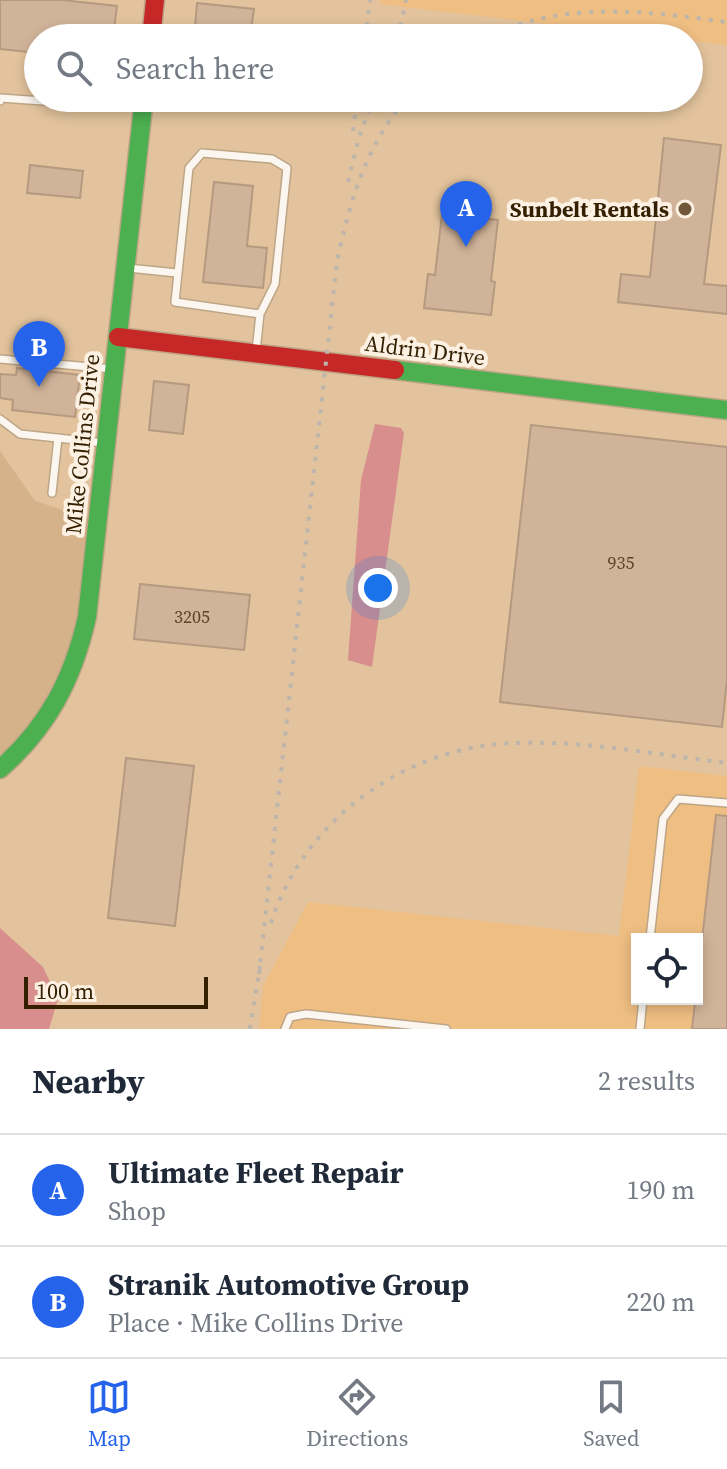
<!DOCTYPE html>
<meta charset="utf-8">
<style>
:root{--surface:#fff;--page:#f2f2f3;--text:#1f2937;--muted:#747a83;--line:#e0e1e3;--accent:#2563eb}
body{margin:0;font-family:"Source Serif 4",serif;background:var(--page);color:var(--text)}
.controls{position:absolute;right:24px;bottom:24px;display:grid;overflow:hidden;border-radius:0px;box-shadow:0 4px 12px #0003}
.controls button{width:72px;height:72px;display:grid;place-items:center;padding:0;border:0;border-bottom:2px solid var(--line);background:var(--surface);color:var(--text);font:40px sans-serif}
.scale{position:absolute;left:24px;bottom:20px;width:184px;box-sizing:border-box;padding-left:8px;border:4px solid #341f01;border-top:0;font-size:22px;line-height:28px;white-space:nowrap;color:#341f01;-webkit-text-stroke:6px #fcf1e3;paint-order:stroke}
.you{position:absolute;left:378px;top:588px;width:28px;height:28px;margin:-20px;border:6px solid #fff;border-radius:50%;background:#1a73e8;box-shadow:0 0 0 12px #1a73e833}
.badge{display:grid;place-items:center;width:52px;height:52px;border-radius:50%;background:var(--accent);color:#fff;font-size:26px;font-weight:700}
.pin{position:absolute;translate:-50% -66px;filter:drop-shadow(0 2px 4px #0008)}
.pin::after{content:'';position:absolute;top:42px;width:28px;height:24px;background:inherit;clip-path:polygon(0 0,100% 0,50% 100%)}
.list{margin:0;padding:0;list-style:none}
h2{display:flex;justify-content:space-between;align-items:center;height:104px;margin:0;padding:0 32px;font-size:34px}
h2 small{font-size:26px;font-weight:400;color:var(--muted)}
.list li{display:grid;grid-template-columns:52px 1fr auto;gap:24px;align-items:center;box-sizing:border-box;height:112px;padding:0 32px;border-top:2px solid var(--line)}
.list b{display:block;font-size:30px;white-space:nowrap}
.list p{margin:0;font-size:26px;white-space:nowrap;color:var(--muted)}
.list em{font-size:26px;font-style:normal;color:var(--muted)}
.icon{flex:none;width:44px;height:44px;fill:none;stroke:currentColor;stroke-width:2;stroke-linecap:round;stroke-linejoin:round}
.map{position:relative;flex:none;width:727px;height:1029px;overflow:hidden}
.search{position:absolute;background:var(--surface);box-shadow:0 4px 12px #0003;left:24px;right:24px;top:24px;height:88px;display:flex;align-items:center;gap:20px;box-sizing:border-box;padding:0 28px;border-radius:44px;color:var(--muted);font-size:30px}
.sheet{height:328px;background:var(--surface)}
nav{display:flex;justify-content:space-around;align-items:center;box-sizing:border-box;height:112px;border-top:2px solid var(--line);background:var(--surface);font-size:22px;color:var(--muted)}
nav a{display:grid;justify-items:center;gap:4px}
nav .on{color:var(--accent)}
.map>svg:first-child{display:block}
.built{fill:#eebe82;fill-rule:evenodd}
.green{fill:#d5b289}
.water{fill:#d78e8c}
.building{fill:#d0b399;stroke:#b59a80;stroke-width:2}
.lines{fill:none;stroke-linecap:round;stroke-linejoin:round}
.lane-casing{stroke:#bda586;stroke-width:10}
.fast-casing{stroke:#bda586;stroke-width:21}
.jam-casing{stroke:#bda586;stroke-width:21}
.lane{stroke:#fbf6f0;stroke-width:7}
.fast{stroke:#4caf50;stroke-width:18}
.jam{stroke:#c62828;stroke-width:18}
.rail{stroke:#bdb5ab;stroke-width:4;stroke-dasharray:4 8;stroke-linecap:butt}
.poi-dot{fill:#715838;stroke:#fcf1e3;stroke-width:3}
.labels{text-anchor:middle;stroke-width:8;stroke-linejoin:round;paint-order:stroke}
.number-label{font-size:18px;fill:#5b4427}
.poi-label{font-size:22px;font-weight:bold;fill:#341f01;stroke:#fcf1e3;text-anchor:end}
.street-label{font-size:22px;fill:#341f01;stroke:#fcf1e3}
</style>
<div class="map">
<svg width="727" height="1029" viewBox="0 0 727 1029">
<rect width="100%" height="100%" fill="#e2c39d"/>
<!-- built -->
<path class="built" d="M380 0H727V45L379 4Z
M639 766 727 776V1029H259L263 986 308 902 619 936ZM637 939H697V999H637Z"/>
<!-- green -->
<path class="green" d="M0 451 35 501 88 518C80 602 76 702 0 755Z"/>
<!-- water -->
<path class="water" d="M375 424 401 428 404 433 372 667 348 660 361 480Z
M0 928 43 967 58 999 49 1029H0Z"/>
<!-- building -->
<path class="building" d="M0 0H62L117 6 113 38H38V53L0 49Z
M197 3 254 9 250 38H194Z
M664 138 721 145 704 284 727 286V314L618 302 621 274 650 277Z
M30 165 83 171 80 198 27 193Z
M214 182 253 186 247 246 267 248 263 288 203 282Z
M442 214 498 220 491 281 495 282 491 315 424 308 428 274 435 275Z
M17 368 80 375 75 417 12 410 13 400 0 398V374L16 375Z
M154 381 189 385 183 434 149 430Z
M531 425 727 447V679L722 727 500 702Z
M140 584 250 595 244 650 134 639Z
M126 758 194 766 175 926 108 918Z
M716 815 727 816V1029H692Z"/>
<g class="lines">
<!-- lane casing -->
<g class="lane-casing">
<path id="lane" d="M0 101V98L72 103 88 98
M128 268 177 273
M256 351 260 314 275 284 287 168 272 159 202 153 189 168 175 302 260 314
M0 359 113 369
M0 419 20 434 104 443
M52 493 58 438
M650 939 663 819 678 799 727 803
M285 1029 290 1017 306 1014 446 1029
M640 1029 643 999"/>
</g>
<!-- fast casing -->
<g class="fast-casing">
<path id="fast" d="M395 370 727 410
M0 769C48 727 73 679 87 617L144 98"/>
</g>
<!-- jam casing -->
<g class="jam-casing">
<path id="jam" d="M151 38 155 0
M118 337 395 370"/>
</g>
<!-- lane -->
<use href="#lane" class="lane"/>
<!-- fast -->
<use href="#fast" class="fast"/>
<!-- jam -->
<use href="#jam" class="jam"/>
<!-- rail -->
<path class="rail" d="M365 38 370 0
M398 38 406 0
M485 38C563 0 644 11 727 22
M353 131 357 98
M348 182 359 137 374 98
M271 923C304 819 406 746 515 743 584 740 658 755 727 763
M259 974 337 261C350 201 366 145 407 98
M250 1029 260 966"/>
</g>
<!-- markers -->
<circle class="poi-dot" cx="685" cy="209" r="8"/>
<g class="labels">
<!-- number labels -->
<g class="number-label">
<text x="621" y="569">935</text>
<text x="192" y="623">3205</text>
</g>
<!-- poi labels -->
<g class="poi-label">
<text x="669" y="217">Sunbelt Rentals</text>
</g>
<!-- street labels -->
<g class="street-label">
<text transform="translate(425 350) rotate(7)" y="8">Aldrin Drive</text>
<text transform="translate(82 444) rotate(-84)" y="8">Mike Collins Drive</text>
</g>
</g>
</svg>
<div class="controls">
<button><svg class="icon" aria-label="locate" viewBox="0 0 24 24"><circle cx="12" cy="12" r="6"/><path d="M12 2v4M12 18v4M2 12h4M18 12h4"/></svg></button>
</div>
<div class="scale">100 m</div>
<div class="you"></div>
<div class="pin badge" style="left:466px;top:247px">A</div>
<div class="pin badge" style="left:39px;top:387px">B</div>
<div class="search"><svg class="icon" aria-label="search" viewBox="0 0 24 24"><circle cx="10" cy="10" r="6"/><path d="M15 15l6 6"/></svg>Search here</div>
</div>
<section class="sheet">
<h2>Nearby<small>2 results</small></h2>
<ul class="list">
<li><span class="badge">A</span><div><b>Ultimate Fleet Repair</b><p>Shop</p></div><em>190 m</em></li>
<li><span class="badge">B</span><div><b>Stranik Automotive Group</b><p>Place · Mike Collins Drive</p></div><em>220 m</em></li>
</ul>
</section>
<nav>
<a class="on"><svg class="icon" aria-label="map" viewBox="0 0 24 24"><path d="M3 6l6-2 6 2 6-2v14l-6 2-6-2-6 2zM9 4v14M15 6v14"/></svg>Map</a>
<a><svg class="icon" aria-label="directions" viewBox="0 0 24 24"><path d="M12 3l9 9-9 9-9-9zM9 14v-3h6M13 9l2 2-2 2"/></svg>Directions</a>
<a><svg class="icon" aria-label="saved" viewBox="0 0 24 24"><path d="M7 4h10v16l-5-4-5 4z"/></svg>Saved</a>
</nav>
